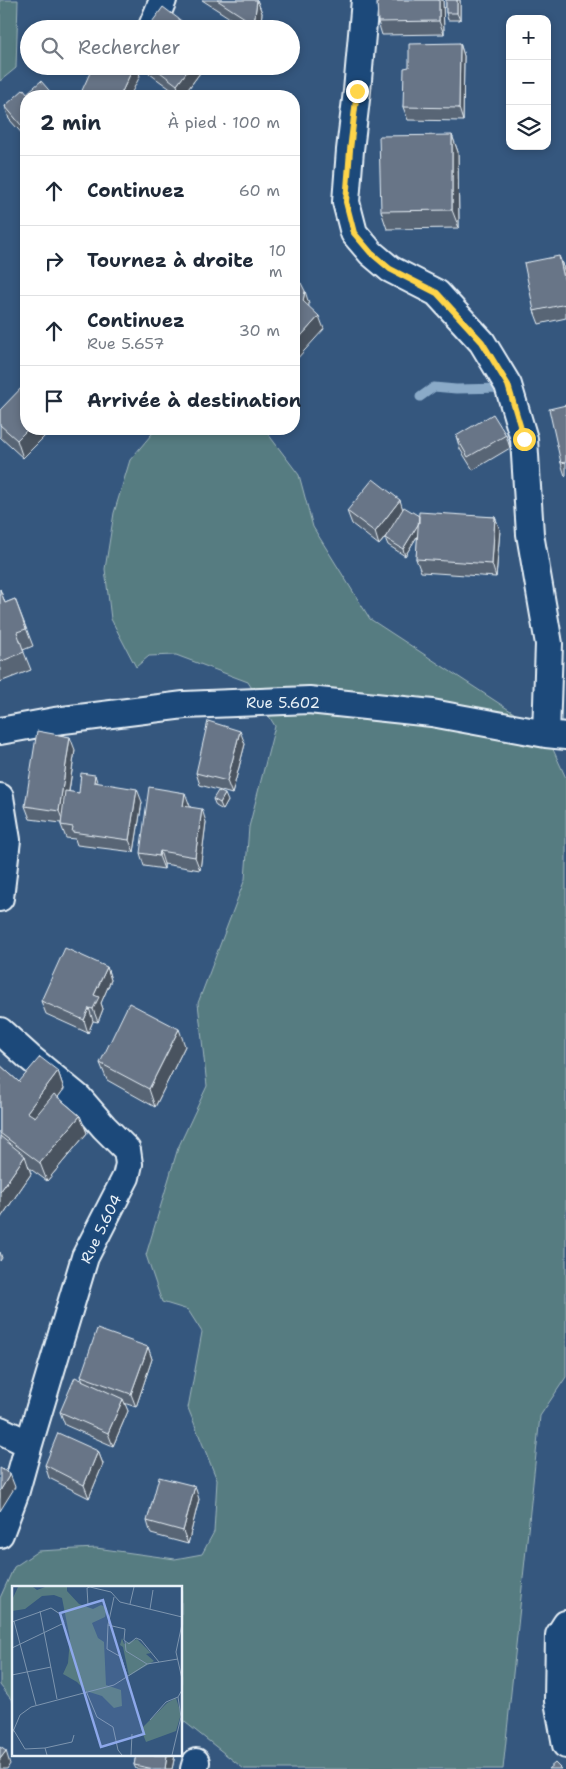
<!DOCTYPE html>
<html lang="fr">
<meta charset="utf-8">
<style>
:root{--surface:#fff;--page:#f6f6f7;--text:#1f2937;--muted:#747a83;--line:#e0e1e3}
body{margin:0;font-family:"Shantell Sans",sans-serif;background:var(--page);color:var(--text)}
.controls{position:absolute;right:15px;top:15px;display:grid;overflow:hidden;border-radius:10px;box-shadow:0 2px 8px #0003}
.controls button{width:45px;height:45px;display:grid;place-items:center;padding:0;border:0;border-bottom:1px solid var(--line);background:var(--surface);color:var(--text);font:25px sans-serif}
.stop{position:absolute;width:15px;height:15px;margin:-11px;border:4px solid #ffd54a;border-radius:50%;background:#fff}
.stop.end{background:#ffd54a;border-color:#fff;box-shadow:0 1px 5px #0008}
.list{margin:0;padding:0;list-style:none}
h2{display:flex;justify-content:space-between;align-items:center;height:65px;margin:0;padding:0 20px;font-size:21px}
h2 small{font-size:16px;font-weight:400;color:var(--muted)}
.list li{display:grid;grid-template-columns:32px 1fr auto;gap:15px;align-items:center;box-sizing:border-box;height:70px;padding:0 20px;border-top:1px solid var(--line)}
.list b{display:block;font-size:19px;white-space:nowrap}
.list p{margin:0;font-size:16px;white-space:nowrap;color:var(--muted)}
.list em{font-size:16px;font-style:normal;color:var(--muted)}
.icon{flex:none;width:28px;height:28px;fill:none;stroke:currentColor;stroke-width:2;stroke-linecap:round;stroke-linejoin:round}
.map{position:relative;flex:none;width:566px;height:1769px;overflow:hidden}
.search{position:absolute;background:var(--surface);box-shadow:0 2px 8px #0003;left:20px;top:20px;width:280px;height:55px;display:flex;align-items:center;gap:12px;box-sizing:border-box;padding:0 18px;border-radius:28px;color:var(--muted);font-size:19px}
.panel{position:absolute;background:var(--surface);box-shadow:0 2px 8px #0003;left:20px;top:90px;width:280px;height:345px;border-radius:20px}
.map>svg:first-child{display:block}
.green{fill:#567b81;stroke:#9fb6bc}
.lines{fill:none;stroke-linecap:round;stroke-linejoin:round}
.stream{stroke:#8aaac8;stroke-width:9}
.street-casing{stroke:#e8f1f8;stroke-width:30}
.street{stroke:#1f4a7a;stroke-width:26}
.wall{fill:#596574;stroke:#e8f1f8}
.shaded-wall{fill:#49525e;stroke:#e8f1f8}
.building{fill:#687587;stroke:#e8f1f8}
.route{stroke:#ffd54a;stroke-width:6}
.labels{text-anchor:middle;stroke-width:4.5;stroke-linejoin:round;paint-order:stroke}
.street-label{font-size:15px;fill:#e8f1f8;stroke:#1f4a7a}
.inset-road{fill:none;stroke:#7d95af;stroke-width:1}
.view{fill:#8da8ea;fill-opacity:0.15;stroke:#8da8ea;stroke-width:2.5}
.inset-edge{fill:none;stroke:#e8f1f8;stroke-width:2.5}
</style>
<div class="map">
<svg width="566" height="1769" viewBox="0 0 566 1769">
<rect width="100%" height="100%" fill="#35577e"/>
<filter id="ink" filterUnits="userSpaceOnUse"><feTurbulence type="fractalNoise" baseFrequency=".02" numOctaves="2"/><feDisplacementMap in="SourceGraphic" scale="10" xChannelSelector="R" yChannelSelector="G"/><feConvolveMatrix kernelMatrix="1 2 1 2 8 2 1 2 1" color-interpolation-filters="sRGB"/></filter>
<g filter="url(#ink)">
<!-- green -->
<path class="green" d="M0 0H18L16 68 0 81Z
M156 429 265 430 299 475 313 527 370 619 546 734 566 778V1377L540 1416 503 1769H244L181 1719V1588H14V1703L0 1685V1598L14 1567 38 1551 96 1548 175 1559 202 1554 214 1532 217 1480 188 1408 202 1332 188 1310 162 1302 146 1255 178 1148 207 1086 198 1003 245 879 249 827 275 726 248 682 176 655 149 656 136 667 111 619 105 569 114 513 130 460Z"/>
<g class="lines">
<!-- stream -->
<path class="stream" d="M420 397 434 387 456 389 505 388"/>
<!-- street casing -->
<g class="street-casing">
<path id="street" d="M365 0 357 91 350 150 346 202 354 233 371 253 390 269 437 293 482 342 508 385 524 439 530 534 549 644 546 734
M151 29 163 0
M0 731 55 721 184 705 309 700 432 713 546 734 566 736
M0 797 7 840 0 898
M0 1031 29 1057 79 1098 104 1127 127 1150 129 1164 126 1177 85 1257 29 1444 0 1430
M0 1534 15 1494 29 1444
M566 1624 559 1635 558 1701 566 1745
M194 1769 196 1762"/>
</g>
<!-- street -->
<use href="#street" class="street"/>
</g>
<!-- wall -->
<path class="wall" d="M202 0H257L262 13 260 29H247Z
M377 0H443L444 34 382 35 378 22Z
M446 0H460V20H448L446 13Z
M460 43 464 56 463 121 408 120 403 107 409 67Z
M139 66H205L183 96H180Z
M27 93 26 96V138L9 119 5 106Z
M452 135 458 152 459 228 387 229 381 211Z
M559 256 564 269 566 279V318L539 324 534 311Z
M566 405V475L565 476 561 463Z
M0 410 26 429H52L23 458 0 437Z
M506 435 510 448 473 470 460 449 456 436Z
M403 509 419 516 495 517 500 530 496 577 421 572 416 559 418 535 405 556 388 545 385 538 379 545 352 524 347 511Z
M0 589 5 603 15 599 33 646 23 650 31 670 0 682Z
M245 744 232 794 200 785 196 773Z
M75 750 69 792 79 793 98 783 142 802 134 852 77 845 75 839 66 838 61 825V823L30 819 25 806Z
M213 799 228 801 223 810 216 806Z
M190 806V807L206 822 200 870 164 864V869L144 866 140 853Z
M107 967 111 980 101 1003 103 1009 98 1022 93 1021 88 1033 46 1014 41 1001Z
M185 1046 155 1107 107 1080 100 1063Z
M0 1065 19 1082 58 1071 64 1089 58 1097 80 1116 87 1133 47 1181 29 1168 31 1174 0 1219Z
M148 1347 152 1359 136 1407 124 1403 128 1411 113 1446 65 1425 60 1412 83 1381 81 1376Z
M98 1451 103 1464 89 1498 49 1478 45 1465Z
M199 1499 188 1544 151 1534 147 1521Z
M136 1755H175L172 1769H136L134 1765Z"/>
<!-- shaded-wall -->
<path class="shaded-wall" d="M257 0 262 13 260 29H256L254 24Z
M439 0H443L444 34 439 21Z
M457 0H460V20L457 13Z
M460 43 464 56 463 121 459 108Z
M134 66H137L140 76 130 96H120Z
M191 66H205L183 96H181L177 85Z
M452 135 458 152 459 228 452 210Z
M559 256 564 269 566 279V287Z
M305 291 309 304 308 314 303 301Z
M319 316 324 329 295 361 294 359V344Z
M28 429H52L23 458 17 440Z
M400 500 404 513 379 545 375 532Z
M495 517 500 530 496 577 492 564Z
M422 518 424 525 405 556 403 549Z
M240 731 245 744 232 794 227 781Z
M70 737 75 750 64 824 59 811Z
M95 775 99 788 94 782Z
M137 789 142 802 134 852 129 840Z
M185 793 190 806 188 819 183 806Z
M225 794 228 801 223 810 220 803Z
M202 809 206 822 200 870 195 857Z
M160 851 164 864V869L159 856Z
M107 967 111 980 101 1003 103 1009 98 1022 93 1009 94 995Z
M89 1008 93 1021 88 1033 84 1020Z
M179 1029 185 1046 155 1107 149 1089Z
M58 1071 64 1089 34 1130 27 1112Z
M80 1116 87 1133 47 1181 40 1163Z
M25 1156 31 1174 0 1219V1192Z
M0 1252 2 1258 0 1261Z
M148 1347 152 1359 136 1407 131 1394Z
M123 1399 128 1411 113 1446 108 1433Z
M98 1451 103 1464 89 1498 84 1485Z
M10 1474 15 1487 0 1511V1491Z
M195 1486 199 1499 188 1544 183 1531Z
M6 1751 10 1764 7 1769H0V1759Z
M167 1755H175L172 1769H165Z"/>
<!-- building -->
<path class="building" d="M217 0H257L254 24Z
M377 0H439V21L378 22Z
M446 0H457V13H446Z
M163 7 192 29H147Z
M460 43 459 108 403 107 404 68 409 67V44Z
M93 66H134L120 96H82L80 95Z
M152 66H191L177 85Z
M41 81 54 96H26V131L5 106 24 89 27 93Z
M452 135V210L381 211 379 136Z
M559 256 566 287V304L534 311 524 263Z
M294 280 301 283 305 291 303 301 319 316 294 344Z
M26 383V429H28L17 440 0 425V410Z
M566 405V462L561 463 549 409Z
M493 414 506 435 468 457 456 436Z
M373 479 400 500 375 532 347 511Z
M404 507 419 516V523L403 549 385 538Z
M419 512 495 517 492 564 416 559Z
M0 589 5 603 15 599 26 629 17 632 24 652 0 662Z
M208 721 240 731 227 781 196 773Z
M37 731 70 737 59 811 25 806Z
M81 773 95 775 94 782 137 789 129 840 72 832 73 827 61 825 65 791 79 793Z
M149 787 185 793 183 806 202 809 195 857 160 851 159 856 140 853Z
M218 791 225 794 220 803 213 799Z
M65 948 107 967 94 995 99 997 93 1009 89 1008 84 1020 41 1001Z
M129 1003 179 1029 149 1089 100 1063Z
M40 1057 58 1071 27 1112 35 1117 54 1094 80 1116 40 1163 0 1133V1065L19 1082Z
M0 1136 25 1156 0 1192Z
M97 1329 148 1347 131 1394 81 1376Z
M75 1377 123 1399 108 1433 60 1412Z
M58 1433 98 1451 84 1485 45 1465Z
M0 1468 10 1474 0 1491Z
M159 1477 195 1486 183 1531 147 1521Z
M0 1747 6 1751 0 1759Z
M136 1755H167L165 1769H154L134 1765Z
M555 1763 561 1769H548Z"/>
</g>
<g class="lines" filter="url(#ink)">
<!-- route -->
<path class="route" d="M357 91 350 150 346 202 354 233 371 253 390 269 437 293 482 342 508 385 524 439"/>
</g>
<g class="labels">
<!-- street labels -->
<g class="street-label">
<text x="283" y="708">Rue 5.602</text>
<text transform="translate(101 1229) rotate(-64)" y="5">Rue 5.604</text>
</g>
</g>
<!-- overview -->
<g transform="translate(12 1586)">
<rect width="170" height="170" fill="#35577e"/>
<path d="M6 1H21L25 4 33 1H55V5L67 18 81 23 89 19 95 22 93 31 80 37 86 52 92 56 94 99 109 104 110 120 102 122 90 110 74 105 65 96 51 88 56 77 58 53 50 12 42 9 30 10 13 23 0 25V14ZM110 52 112 58 125 53 139 67 134 68 142 75 117 90 111 61 108 59ZM164 112 169 128 164 145 134 156 129 143 155 117Z" fill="#567b81"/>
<path class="inset-road" d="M118 18 122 1M76 19 75 2 78 1 99 6 108 16 170 31M138 23 141 4M28 25 45 113M2 35 24 119M0 36 39 22 48 28 52 37 0 62M170 38 164 66 170 93M96 39 102 11M113 55 114 65 135 78M0 89 39 81M116 92 109 71 95 63 96 39 113 43 112 54 117 58 124 52 129 54 147 76M74 105 85 131 101 141 106 164 110 169M138 134 154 116 166 111M1 143 13 163 33 162 35 169M0 148 8 129 19 121 102 99 135 78 166 73M33 162 60 156 62 149M119 169 120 148M160 169 169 131 166 111 170 104"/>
<path class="view" d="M91 14 132 148 89 161 48 27Z"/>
<rect width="170" height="170" class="inset-edge"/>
</g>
</svg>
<div class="controls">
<button>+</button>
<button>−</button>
<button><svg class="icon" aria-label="layers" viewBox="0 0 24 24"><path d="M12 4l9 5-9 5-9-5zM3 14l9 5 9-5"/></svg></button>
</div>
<div class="stop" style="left:524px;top:439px"></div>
<div class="stop end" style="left:357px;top:91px"></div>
<div class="search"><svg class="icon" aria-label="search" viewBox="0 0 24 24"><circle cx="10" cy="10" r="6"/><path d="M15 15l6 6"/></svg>Rechercher</div>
<section class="panel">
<h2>2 min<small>À pied · 100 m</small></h2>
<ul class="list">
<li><svg class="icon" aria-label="ahead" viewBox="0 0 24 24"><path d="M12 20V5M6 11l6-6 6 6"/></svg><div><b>Continuez</b></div><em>60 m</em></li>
<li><svg class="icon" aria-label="right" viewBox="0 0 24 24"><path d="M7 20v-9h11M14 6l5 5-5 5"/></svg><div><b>Tournez à droite</b></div><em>10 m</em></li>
<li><svg class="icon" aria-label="ahead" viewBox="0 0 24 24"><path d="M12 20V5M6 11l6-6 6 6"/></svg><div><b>Continuez</b><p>Rue 5.657</p></div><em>30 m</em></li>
<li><svg class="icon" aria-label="arrive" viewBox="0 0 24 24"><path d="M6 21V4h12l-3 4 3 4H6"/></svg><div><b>Arrivée à destination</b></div></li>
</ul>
</section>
</div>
